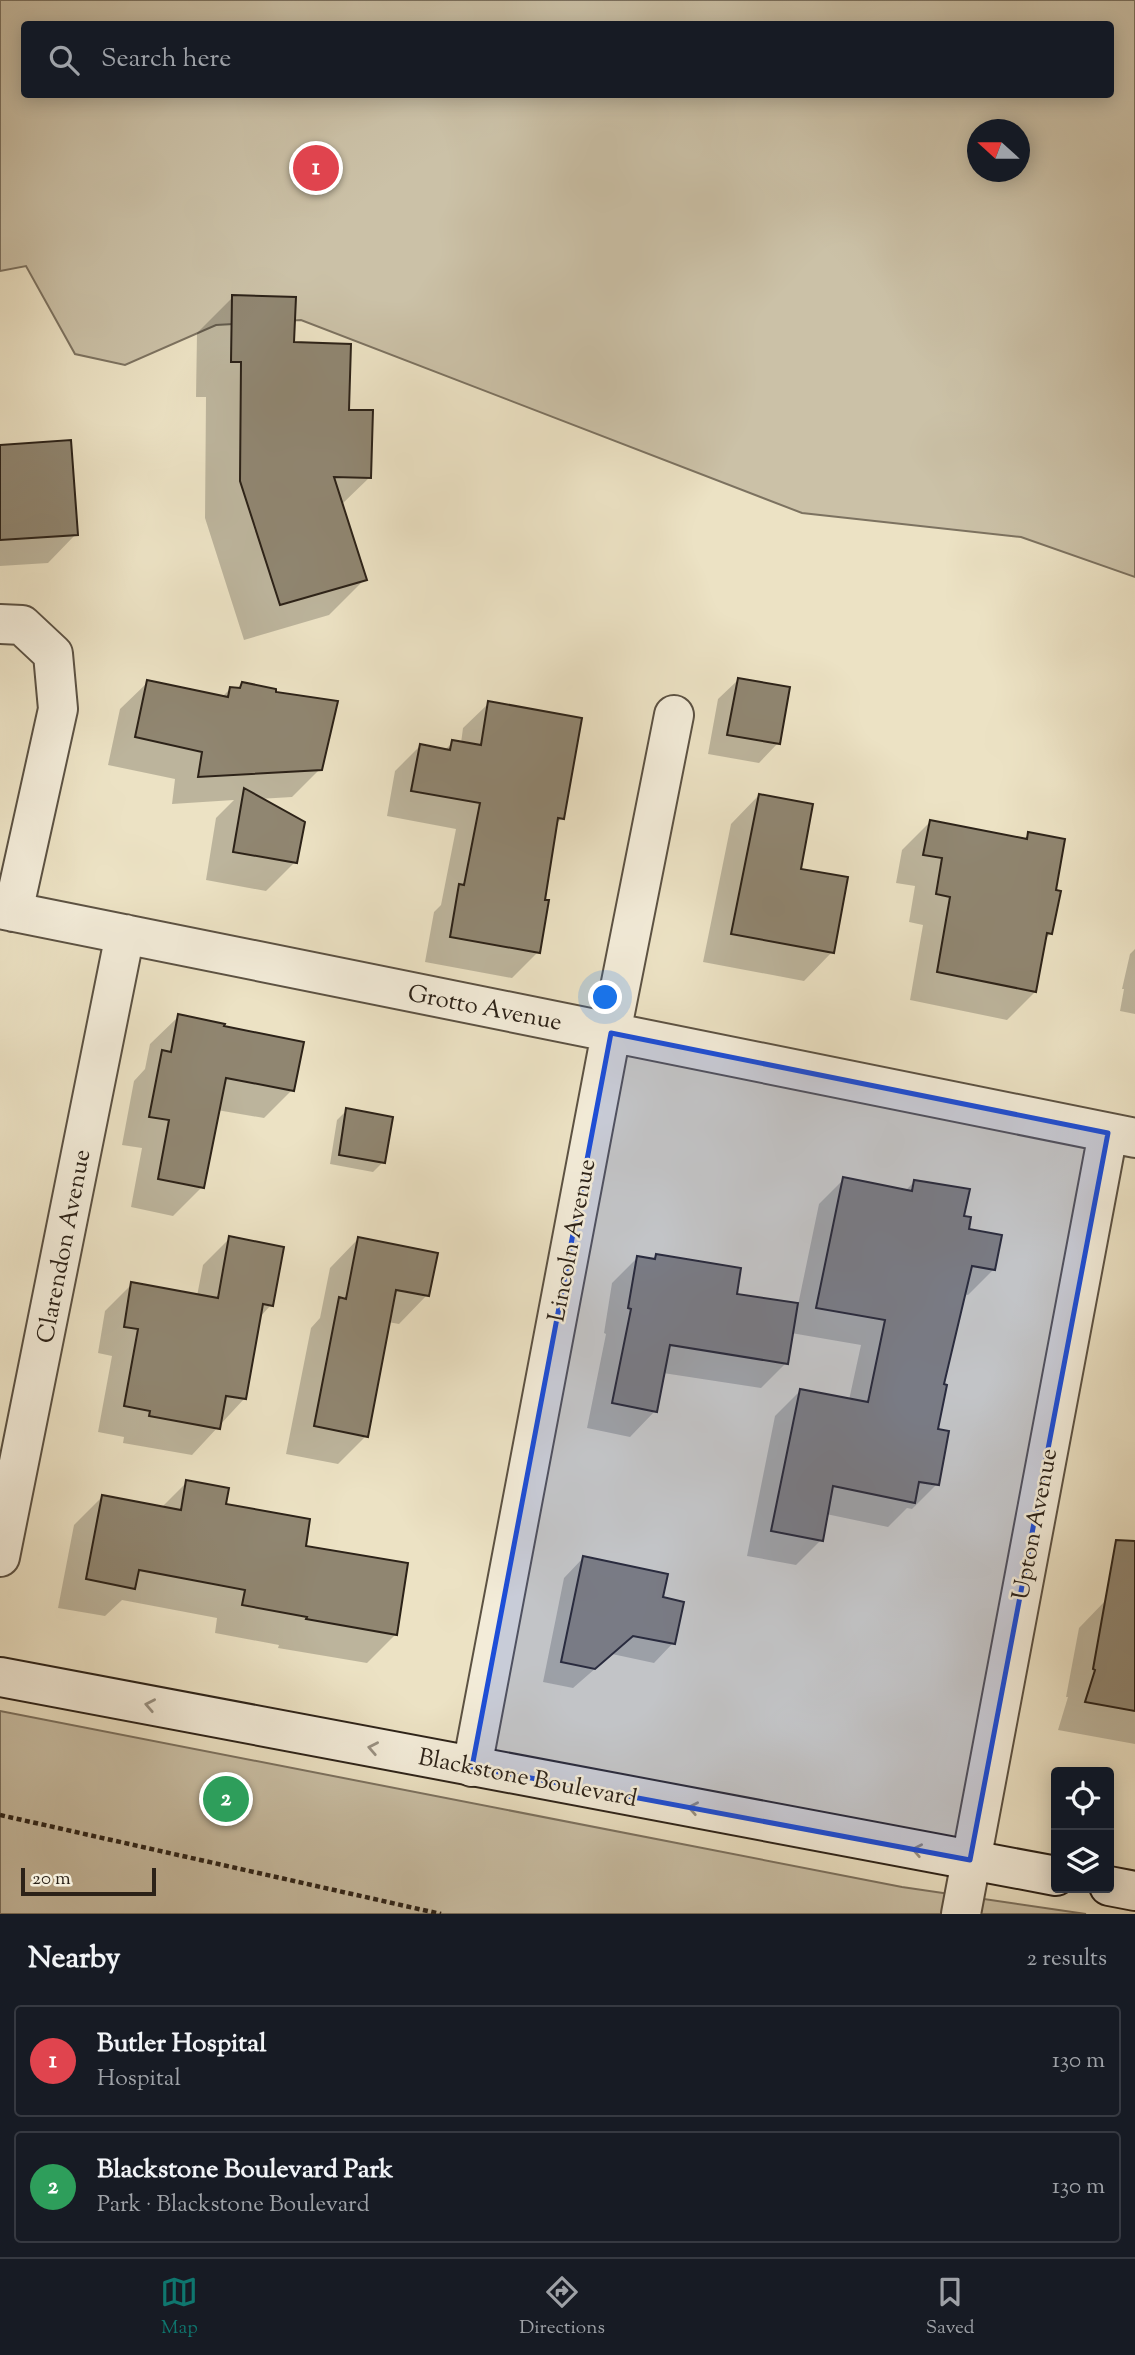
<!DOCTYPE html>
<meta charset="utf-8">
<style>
:root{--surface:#171b24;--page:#20242c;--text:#f1f3f6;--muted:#9ea1a6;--line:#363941;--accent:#0f766e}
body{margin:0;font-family:"Sorts Mill Goudy",serif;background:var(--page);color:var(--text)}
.controls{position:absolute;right:21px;bottom:21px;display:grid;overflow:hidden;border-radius:7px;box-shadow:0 4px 18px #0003}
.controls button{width:63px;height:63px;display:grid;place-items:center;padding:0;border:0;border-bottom:2px solid var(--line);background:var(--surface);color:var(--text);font:35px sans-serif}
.compass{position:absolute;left:967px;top:119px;width:63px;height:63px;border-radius:50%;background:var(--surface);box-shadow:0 4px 18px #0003;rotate:291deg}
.scale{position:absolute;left:21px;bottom:18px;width:135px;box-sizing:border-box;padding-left:7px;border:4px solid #2c2218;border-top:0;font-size:19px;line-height:24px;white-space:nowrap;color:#2c2218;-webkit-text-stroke:5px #f3ecd9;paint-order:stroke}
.you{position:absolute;left:606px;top:998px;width:24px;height:24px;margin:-18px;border:5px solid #fff;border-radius:50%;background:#1a73e8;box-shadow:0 0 0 10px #1a73e833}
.badge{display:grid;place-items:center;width:46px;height:46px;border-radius:50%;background:var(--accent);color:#fff;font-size:23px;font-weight:700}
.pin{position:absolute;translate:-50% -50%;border:4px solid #fff;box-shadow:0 2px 7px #0006}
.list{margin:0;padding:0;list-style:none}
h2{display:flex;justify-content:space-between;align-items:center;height:91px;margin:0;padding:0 28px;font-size:30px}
h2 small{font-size:23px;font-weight:400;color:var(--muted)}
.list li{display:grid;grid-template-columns:46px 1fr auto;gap:21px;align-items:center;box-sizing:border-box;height:112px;margin:0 14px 14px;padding:0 14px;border:2px solid var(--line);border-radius:7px}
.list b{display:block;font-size:26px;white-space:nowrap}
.list p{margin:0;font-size:23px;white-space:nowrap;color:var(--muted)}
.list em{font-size:23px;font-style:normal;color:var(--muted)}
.icon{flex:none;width:38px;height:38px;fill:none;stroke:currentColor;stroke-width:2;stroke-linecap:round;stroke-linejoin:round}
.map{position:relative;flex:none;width:1135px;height:1914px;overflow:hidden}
.search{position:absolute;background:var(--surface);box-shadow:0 4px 18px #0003;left:21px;right:21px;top:21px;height:77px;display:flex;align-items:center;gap:18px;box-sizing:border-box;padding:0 24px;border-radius:7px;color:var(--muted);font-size:26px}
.sheet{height:343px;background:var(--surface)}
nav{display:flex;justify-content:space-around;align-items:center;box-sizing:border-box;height:98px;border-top:2px solid var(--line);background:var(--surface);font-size:19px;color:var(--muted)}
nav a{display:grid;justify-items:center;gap:4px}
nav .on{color:var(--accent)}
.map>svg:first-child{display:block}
.green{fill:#cbc1a7;stroke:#7c7260;stroke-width:2;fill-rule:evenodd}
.shadow{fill:#0003}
.building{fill:#908671;stroke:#2c2218;stroke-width:2}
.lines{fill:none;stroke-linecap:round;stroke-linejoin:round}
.minor-casing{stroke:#5c5243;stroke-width:42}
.secondary-casing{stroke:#2c2218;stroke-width:42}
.path{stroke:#2c2218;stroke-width:4.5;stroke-dasharray:5 3.5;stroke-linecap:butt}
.minor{stroke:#f3ecd9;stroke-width:38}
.secondary{stroke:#f3ecd9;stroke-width:38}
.oneway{stroke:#999182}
.marked{fill:#1d4ed8;fill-opacity:0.2;stroke:#1d4ed8;stroke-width:5;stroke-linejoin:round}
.labels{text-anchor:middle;stroke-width:5;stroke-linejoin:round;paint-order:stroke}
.street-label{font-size:24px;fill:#2c2218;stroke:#f3ecd9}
</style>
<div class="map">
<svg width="1135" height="1914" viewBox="0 0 1135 1914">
<rect width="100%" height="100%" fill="#ece2c4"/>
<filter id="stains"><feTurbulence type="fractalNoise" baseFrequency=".00286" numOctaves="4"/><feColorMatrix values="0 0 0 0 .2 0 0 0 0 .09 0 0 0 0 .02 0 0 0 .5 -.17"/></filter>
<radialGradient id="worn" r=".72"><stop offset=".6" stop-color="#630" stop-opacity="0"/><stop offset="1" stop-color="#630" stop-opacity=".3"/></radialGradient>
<!-- green -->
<path class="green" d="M0 0H1135V577L1021 537 802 513 301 320 216 325 125 365 75 354 26 266 0 271ZM24 24H1110V94H24ZM978 130H1020V172H978Z
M0 1711 902 1887 1086 1914H0Z"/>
<!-- shadow -->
<path class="shadow" d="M233 297 293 344 347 411 370 477 341 505 365 579 329 615 244 640 205 518 206 397H196L197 333Z
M0 446 76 534 48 563 0 566Z
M738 680 778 743 759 763 708 754 718 699Z
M148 682 222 697 231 688 236 690 242 684 320 769 292 797 259 799 295 862 266 891 206 880 216 818 234 800 172 804 175 779 108 765 120 709Z
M489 703 562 818 556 824 543 901 538 952 512 978 425 962 434 912 441 905 456 829 387 816 395 771 420 746 445 750 453 742 461 743 463 728Z
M759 795 799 870 832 952 804 981 703 962 731 824Z
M930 822 1023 840 1029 834 1054 891 1051 933 1044 940 1035 992 1007 1020 910 1000 923 925 909 922 915 886 896 883 902 850Z
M1135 949V1014L1120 1011 1124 989H1122L1130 954Z
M179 1016 222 1028 292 1090 264 1118 217 1110 202 1187 173 1216 131 1207 142 1148 122 1145 134 1081 145 1069 150 1044Z
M347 1110 383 1162 373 1172 330 1164 337 1120Z
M844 1179 905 1191 914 1182 962 1217 967 1230 993 1270 968 1295 963 1294 941 1386 935 1431 937 1484 912 1509 907 1508 888 1527 826 1514 821 1540 796 1565 747 1556 775 1416 800 1391 849 1400 861 1345 791 1333 786 1363 761 1388 663 1373 655 1411 630 1437 587 1428 606 1334 604 1333 612 1283 637 1258 653 1260 657 1256 735 1295 798 1305 819 1204Z
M230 1238 271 1305 259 1318 244 1399 192 1455 123 1443 124 1437 98 1432 112 1356 98 1353 105 1311 132 1284 197 1296 203 1265Z
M358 1239 427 1295 399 1324 388 1322 366 1436 338 1464 286 1454 311 1328 320 1318 330 1268Z
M187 1482 224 1505 304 1548 395 1635 367 1663 278 1648 279 1645 215 1633 217 1618 122 1600 105 1616 58 1608 74 1525 102 1497 161 1508Z
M583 1558 661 1599 673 1643 654 1663 612 1654 573 1688 543 1682 564 1578Z
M1106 1600 1135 1605V1744L1058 1730 1068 1697H1066L1079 1628Z"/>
<!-- building -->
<path class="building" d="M232 295 296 297 294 342 351 344 349 410H373L371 478 334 477 367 580 280 605 240 481 241 362H231Z
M71 440 78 535 0 540V445Z
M738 678 790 687 780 744 727 735Z
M147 680 228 697 230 687 240 688 242 682 276 689V692L338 701 322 770 198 777 202 752 135 737Z
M488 701 582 718 564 819 558 818 545 900H549L540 953 450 937 459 884 464 885 480 803 411 791 420 744 450 750 452 740 481 745Z
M244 788 305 822 297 863 233 852Z
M759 794 813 804 801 869 848 877 834 953 731 934Z
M930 820 1027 839 1028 832 1065 839 1056 890 1061 891 1052 934 1047 933 1036 992 937 972 950 897 936 894 942 858 923 855Z
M178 1014 225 1024 224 1026 304 1042 294 1091 226 1078 204 1188 158 1179 169 1120 149 1117 162 1050 171 1052Z
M346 1108 393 1117 385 1163 339 1155Z
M843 1177 912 1191 914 1180 970 1189 964 1216 971 1217 969 1229 1002 1235 995 1270 972 1266 944 1384 947 1385 938 1429 949 1431 939 1485 919 1482 915 1503 833 1486 823 1541 771 1531 800 1389 868 1402 885 1320 816 1308Z
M229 1236 284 1247 273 1306 263 1304 246 1399 226 1396 220 1429 149 1416 150 1411 124 1406 138 1329 124 1327 131 1282 218 1298Z
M358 1237 438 1253 429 1296 396 1290 368 1437 314 1426 339 1297 346 1299Z
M656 1254 741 1268 737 1294 798 1303 788 1364 670 1345 657 1412 612 1403 631 1309 628 1308 637 1256 655 1259Z
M186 1480 229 1488 226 1504 310 1519 306 1546 408 1563 397 1635 306 1619 307 1617 242 1605 245 1590 139 1570 135 1589 86 1579 102 1495 181 1510Z
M1116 1540 1135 1541V1711L1085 1702 1095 1670 1093 1669Z
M583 1556 668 1574 663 1597 684 1602 675 1644 633 1636 595 1669 561 1662Z"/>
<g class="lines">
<!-- minor casing -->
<g class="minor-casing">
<path id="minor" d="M0 624 22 625 53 654 58 709 13 912
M0 909 1135 1138
M0 1557 125 934
M472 1767 611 1033 674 715
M961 1914 1108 1133"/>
</g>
<!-- secondary casing -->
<g class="secondary-casing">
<path id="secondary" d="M0 1677 1056 1876
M1109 1886 1135 1891"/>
</g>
<!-- path -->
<path class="path" d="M0 1815 441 1914"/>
<!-- minor -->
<use href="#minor" class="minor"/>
<!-- secondary -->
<use href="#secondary" class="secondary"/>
</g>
<!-- one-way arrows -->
<defs><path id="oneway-chevron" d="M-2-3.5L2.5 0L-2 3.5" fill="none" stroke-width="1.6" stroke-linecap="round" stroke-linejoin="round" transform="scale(1.75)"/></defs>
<g class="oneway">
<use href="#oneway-chevron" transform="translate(150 1705) rotate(-169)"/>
<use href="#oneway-chevron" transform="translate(373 1748) rotate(-169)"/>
<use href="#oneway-chevron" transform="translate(693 1808) rotate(-169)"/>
<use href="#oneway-chevron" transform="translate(917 1850) rotate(-169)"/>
</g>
<!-- marked area -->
<path class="marked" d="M611 1033 1108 1133 970 1860 472 1767Z"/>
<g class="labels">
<!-- street labels -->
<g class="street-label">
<text transform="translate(485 1007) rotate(11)" y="8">Grotto Avenue</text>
<text transform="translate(571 1240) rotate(-79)" y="8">Lincoln Avenue</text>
<text transform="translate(63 1246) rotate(-79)" y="8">Clarendon Avenue</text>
<text transform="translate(1034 1524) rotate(-79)" y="8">Upton Avenue</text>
<text transform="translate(528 1777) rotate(11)" y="8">Blackstone Boulevard</text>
</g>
</g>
<rect width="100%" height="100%" filter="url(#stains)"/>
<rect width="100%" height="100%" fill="url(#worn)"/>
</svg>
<div class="controls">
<button><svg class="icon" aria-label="locate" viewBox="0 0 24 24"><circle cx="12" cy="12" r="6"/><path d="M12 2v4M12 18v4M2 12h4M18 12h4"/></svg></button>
<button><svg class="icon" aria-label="layers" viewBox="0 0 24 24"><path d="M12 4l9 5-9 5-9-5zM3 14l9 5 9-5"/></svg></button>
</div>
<svg class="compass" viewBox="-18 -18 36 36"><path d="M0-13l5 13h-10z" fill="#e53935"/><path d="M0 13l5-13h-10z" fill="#9ea1a6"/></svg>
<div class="scale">20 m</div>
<div class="you"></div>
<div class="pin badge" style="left:316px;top:168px;background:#e0444e">1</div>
<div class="pin badge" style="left:226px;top:1799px;background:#2e9e5b">2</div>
<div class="search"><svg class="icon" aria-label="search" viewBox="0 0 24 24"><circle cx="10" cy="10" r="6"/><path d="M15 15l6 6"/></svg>Search here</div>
</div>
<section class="sheet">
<h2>Nearby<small>2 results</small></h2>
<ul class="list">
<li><span class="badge" style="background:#e0444e">1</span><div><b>Butler Hospital</b><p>Hospital</p></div><em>130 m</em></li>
<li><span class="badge" style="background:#2e9e5b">2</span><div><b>Blackstone Boulevard Park</b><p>Park · Blackstone Boulevard</p></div><em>130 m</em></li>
</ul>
</section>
<nav>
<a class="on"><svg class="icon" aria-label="map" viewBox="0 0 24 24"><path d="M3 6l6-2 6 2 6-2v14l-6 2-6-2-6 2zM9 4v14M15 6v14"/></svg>Map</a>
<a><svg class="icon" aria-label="directions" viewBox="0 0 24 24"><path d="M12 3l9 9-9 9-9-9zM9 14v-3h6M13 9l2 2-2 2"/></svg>Directions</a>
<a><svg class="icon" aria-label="saved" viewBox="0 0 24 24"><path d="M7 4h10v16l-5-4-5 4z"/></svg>Saved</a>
</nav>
